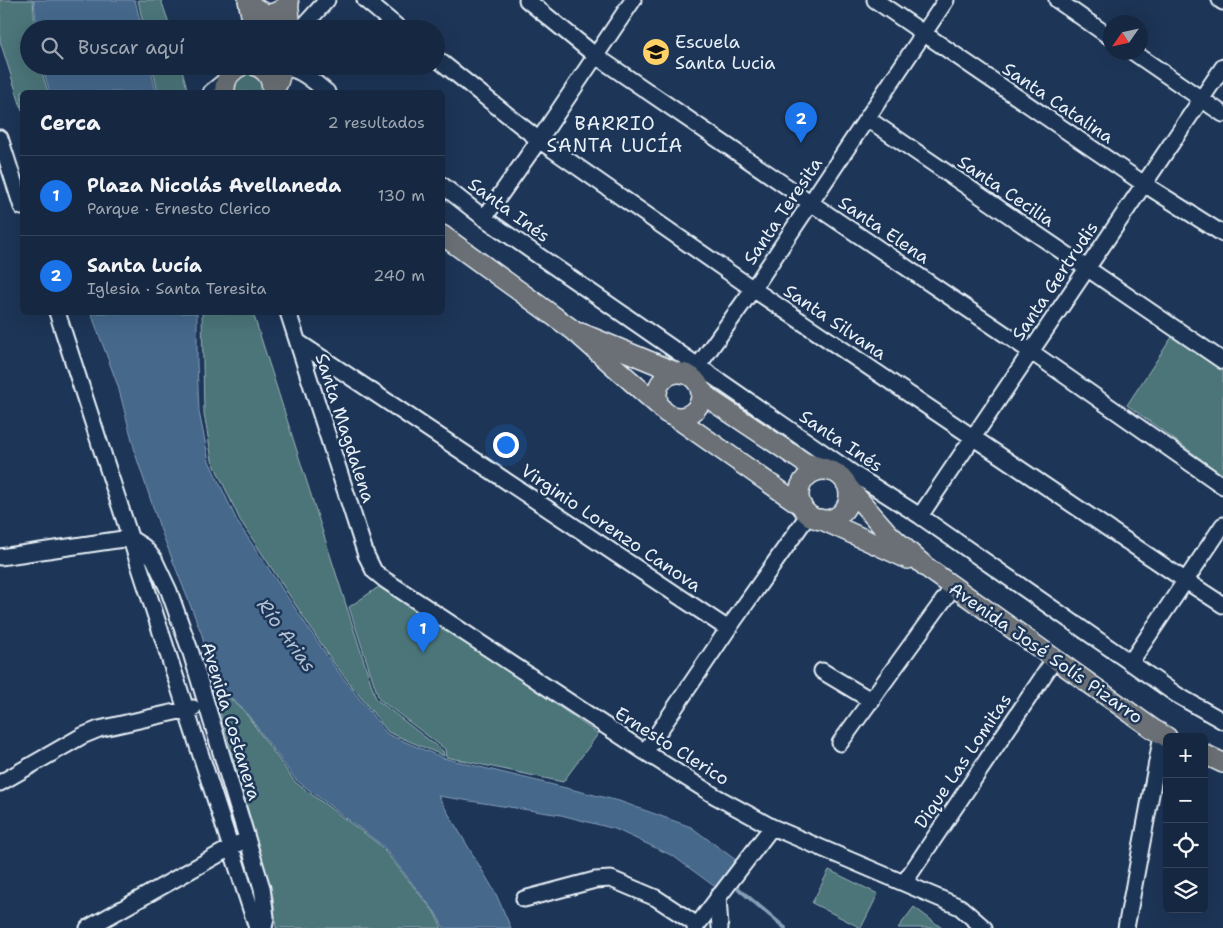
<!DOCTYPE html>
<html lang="es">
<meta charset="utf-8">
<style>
:root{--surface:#162841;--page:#23344c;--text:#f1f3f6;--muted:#9ea6b1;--line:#35445a;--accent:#1a73e8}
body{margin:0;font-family:"Shantell Sans",sans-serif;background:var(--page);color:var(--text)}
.controls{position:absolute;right:15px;bottom:15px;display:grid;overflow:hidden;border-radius:8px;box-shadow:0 5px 20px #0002}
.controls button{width:45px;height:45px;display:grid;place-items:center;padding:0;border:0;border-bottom:1px solid var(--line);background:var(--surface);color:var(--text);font:25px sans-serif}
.compass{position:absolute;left:1103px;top:15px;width:45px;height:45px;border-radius:50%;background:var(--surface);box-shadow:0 5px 20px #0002;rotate:236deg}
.you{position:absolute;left:505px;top:444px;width:18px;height:18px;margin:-12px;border:4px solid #fff;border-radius:50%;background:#1a73e8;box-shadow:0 0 0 8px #1a73e833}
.badge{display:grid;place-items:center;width:32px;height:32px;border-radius:50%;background:var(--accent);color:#fff;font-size:16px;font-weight:700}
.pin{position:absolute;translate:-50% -41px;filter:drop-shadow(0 1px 2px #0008)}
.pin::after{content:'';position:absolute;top:26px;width:18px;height:15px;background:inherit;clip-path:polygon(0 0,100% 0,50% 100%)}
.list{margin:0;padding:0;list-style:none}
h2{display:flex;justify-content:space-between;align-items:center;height:65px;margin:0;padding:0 20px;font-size:21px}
h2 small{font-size:16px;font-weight:400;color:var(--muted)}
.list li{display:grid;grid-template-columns:32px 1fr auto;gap:15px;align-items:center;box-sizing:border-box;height:80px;padding:0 20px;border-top:1px solid var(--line)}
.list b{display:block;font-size:19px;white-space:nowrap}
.list p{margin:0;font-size:16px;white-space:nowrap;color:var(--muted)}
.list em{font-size:16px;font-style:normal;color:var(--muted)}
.icon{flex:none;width:28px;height:28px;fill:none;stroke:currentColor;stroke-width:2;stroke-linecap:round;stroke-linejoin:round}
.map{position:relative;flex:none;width:1223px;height:928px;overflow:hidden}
.search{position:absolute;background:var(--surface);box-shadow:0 5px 20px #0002;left:20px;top:20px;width:425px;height:55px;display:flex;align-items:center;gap:12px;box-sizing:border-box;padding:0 18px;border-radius:28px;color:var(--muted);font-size:19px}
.panel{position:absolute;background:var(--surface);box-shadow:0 5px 20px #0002;left:20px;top:90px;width:425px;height:225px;border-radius:8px}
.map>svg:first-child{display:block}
.green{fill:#4c7579;stroke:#9ab3b8}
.water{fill:#45678b;stroke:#869eb7}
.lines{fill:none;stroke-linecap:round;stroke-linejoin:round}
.stream{stroke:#869eb7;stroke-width:4}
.minor-casing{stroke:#e8f1f8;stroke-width:19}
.major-casing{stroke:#e8f1f8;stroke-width:22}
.minor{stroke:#1d3557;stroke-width:15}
.major{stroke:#6a7074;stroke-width:19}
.labels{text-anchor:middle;stroke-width:5;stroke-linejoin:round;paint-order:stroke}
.poi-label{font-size:18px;fill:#e8f1f8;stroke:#1d3557;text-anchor:start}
.street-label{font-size:18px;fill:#e8f1f8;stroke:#1d3557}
.neighbourhood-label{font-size:19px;letter-spacing:1px;fill:#e8f1f8;stroke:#1d3557}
.water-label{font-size:19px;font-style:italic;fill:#afc1d2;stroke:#1d3557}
</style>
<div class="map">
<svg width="1223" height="928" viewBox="0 0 1223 928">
<rect width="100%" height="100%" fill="#1d3557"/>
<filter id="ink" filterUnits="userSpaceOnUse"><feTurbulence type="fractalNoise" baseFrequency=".02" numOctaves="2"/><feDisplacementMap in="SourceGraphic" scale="10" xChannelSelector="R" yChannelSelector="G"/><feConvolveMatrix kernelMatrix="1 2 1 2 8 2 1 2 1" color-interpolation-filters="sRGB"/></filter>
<g filter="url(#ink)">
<!-- green -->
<path class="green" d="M0 0H33L35 29H29V66H40L48 92H22V110L0 41Z
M138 0H161L171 29H144Z
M152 66H181L188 92H158Z
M247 71C260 75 261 80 263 92H231V81Z
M202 313H253L376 699 443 751 444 756 388 732 333 662 240 520 212 460 204 413Z
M1174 334 1223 368V475L1127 405Z
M383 584 598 734 563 782 446 757 445 749 379 699 349 607Z
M211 681 244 711 295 782 380 845 434 912 442 928H276L273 897Z
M829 870 878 894 861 928 812 903Z
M914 907 942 928H898Z"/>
<!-- water -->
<path class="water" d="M34 0H135L142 29H37Z
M42 66H150L156 92H50Z
M91 313H197V363L199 412 209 461 238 523 333 665 387 734 443 758 619 801 691 827 740 863 718 889 673 856 615 829 561 815 438 796 495 892 511 928H444L435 912 382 845 296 780 245 711 212 680 202 635 160 528 137 459 118 386Z"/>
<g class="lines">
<!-- stream -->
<path class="stream" d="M733 884 785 928"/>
<!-- minor casing -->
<g class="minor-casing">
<path id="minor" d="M365 0 400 29
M527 0 596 56 811 203 1030 351 1223 486
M875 0 1144 184 1223 234
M1057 0 1110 37
M1220 0 1223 2
M301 29 327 0
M1133 52 1223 114
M436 58 539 140 753 289 1186 581 1223 605
M281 70C297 64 315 83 327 92
M211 92 227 79
M868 119 1223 361
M0 138 22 207
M442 185 484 218 854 474 920 516 1177 695 1223 721
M484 218 539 140 633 0
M57 312 257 928
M288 312 366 555 374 571 385 580 645 752 715 796 772 827 960 907 984 928
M298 342 728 629
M687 374 698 366 753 289 946 0
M920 516 1223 67
M130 538 144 547 154 559 169 591 191 653 262 888 266 917 264 928
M0 557 130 538
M1130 663 1223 525
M822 671 872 701
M840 743 953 587
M645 752 728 629 809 514
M0 783 82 736 99 729 193 708
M904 883 1054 660
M718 896 720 928
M524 899 595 880 611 879 656 898 697 925
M88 928 239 843
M695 928 772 827
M1126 928 1162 735"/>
</g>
<!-- major casing -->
<g class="major-casing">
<path id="major" d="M248 0 252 20 249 29
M288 0 291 29
M250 4C267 17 272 17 289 4
M256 66C268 71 272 80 272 92
M225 92C224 80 230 71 241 66
M272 92 278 83 283 66
M442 235 573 330 659 406
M581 333 678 373
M657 395a22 22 0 1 1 44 0a22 22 0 1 1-44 0Z
M701 390 711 400 805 463 826 469
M675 417 802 506
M799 495a25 25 0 1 1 50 0a25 25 0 1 1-50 0Z
M848 487 888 533 926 567 1153 729 1167 737
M820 519 908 559
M1204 754 1223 763"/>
</g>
<!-- minor -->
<use href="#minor" class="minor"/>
<!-- major -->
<use href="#major" class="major"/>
</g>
</g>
<!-- icons -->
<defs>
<g id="school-disc" transform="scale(1.4375)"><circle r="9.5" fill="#ffd166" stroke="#1d3557"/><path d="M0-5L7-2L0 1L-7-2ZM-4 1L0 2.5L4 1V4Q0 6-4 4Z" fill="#111"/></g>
</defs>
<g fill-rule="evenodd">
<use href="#school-disc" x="656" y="52"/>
</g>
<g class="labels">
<!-- poi labels -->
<g class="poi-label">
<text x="675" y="48">Escuela<tspan x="675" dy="21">Santa Lucia</tspan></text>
</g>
<!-- street labels -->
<g class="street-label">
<text transform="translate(1058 103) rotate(34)" y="6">Santa Catalina</text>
<text transform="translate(1006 191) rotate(34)" y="6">Santa Cecilia</text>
<text transform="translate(509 210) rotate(36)" y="6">Santa Inés</text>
<text transform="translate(783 211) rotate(-56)" y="6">Santa Teresita</text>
<text transform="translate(884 230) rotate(34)" y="6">Santa Elena</text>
<text transform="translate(1055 281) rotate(-56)" y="6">Santa Gertrudis</text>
<text transform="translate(835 322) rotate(34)" y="6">Santa Silvana</text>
<text transform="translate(345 428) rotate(72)" y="6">Santa Magdalena</text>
<text transform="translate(841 441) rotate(34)" y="6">Santa Inés</text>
<text transform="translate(611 528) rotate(34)" y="6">Virginio Lorenzo Canova</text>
<text transform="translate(1046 653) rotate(35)" y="6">Avenida José Solís Pizarro</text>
<text transform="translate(231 721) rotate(73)" y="6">Avenida Costanera</text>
<text transform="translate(672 746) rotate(32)" y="6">Ernesto Clerico</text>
<text transform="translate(963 761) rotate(-56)" y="6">Dique Las Lomitas</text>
</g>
<!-- neighbourhood labels -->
<g class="neighbourhood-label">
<text x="615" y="130">BARRIO<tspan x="615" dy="22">SANTA LUCÍA</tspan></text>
</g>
<!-- water labels -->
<g class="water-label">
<text transform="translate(287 635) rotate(54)" y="7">Río Arias</text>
</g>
</g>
</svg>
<div class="controls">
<button>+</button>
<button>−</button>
<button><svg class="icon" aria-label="locate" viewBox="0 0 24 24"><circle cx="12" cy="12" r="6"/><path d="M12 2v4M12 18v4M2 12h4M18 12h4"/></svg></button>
<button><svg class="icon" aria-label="layers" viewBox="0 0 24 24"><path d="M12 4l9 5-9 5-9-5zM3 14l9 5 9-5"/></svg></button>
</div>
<svg class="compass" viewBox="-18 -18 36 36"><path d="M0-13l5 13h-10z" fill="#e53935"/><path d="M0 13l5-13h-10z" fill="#9ea6b1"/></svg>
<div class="you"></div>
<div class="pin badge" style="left:423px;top:653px">1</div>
<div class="pin badge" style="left:801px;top:143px">2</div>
<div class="search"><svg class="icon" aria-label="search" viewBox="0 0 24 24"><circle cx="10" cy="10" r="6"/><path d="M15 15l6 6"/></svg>Buscar aquí</div>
<section class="panel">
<h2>Cerca<small>2 resultados</small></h2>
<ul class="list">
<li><span class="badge">1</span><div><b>Plaza Nicolás Avellaneda</b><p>Parque · Ernesto Clerico</p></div><em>130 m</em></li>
<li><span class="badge">2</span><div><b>Santa Lucía</b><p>Iglesia · Santa Teresita</p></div><em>240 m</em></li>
</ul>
</section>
</div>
